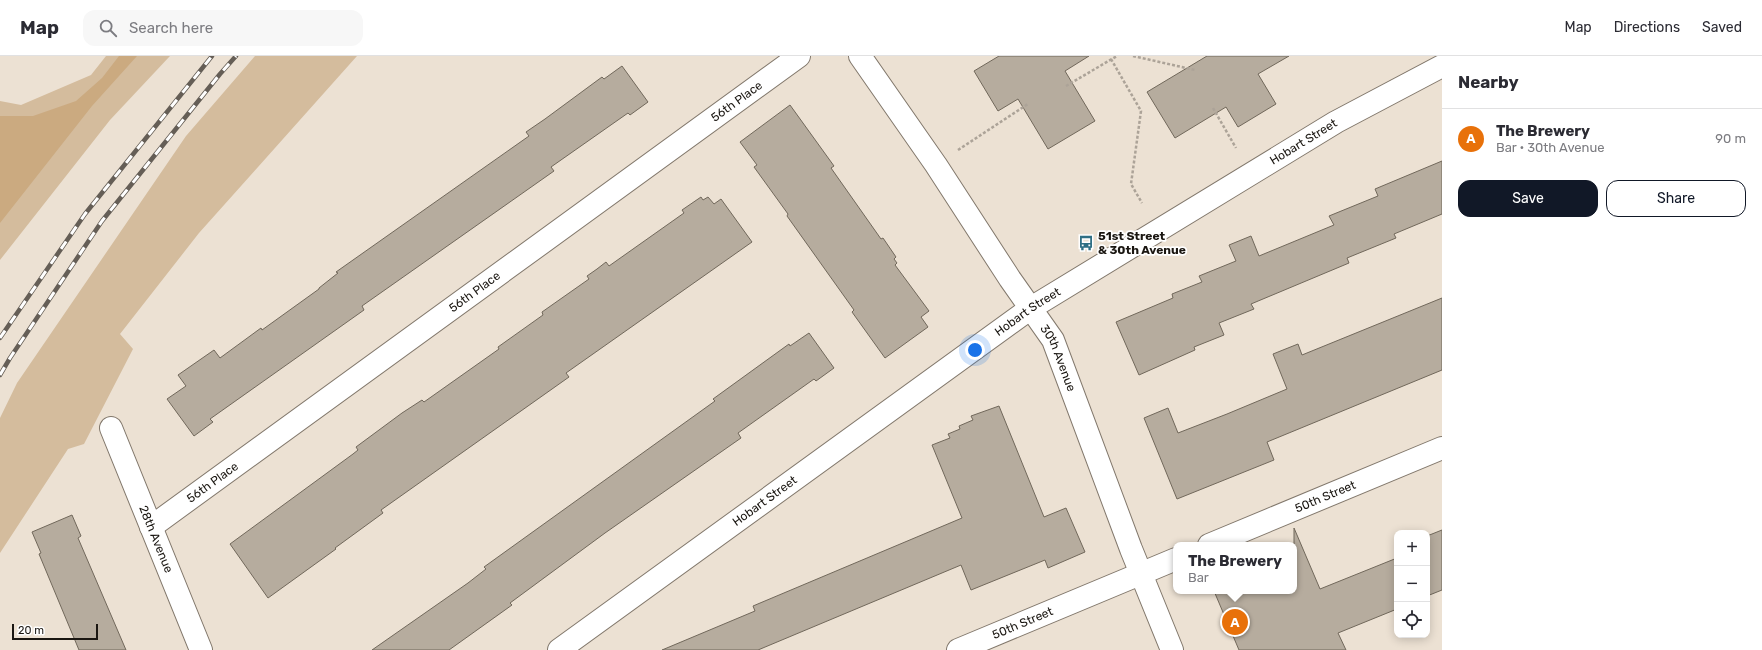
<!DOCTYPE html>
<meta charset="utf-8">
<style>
:root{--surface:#fff;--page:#f7f7f7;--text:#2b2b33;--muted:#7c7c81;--line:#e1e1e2;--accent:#111827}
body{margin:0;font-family:Rubik,sans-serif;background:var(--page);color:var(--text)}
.controls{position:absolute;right:12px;bottom:12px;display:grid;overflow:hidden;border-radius:8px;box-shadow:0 2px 10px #0003}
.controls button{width:36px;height:36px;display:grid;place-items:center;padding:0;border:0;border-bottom:1px solid var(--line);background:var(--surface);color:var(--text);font:20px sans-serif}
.scale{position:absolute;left:12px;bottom:10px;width:86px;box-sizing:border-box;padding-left:4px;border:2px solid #1a1611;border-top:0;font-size:11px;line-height:14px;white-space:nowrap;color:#1a1611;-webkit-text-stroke:3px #fff;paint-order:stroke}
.you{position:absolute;left:975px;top:294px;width:14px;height:14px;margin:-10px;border:3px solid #fff;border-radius:50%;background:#1a73e8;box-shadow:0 0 0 6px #1a73e833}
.badge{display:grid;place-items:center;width:26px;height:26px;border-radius:50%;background:var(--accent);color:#fff;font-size:13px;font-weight:700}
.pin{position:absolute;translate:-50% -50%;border:2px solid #fff;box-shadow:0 1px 4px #0006}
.popup{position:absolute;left:1173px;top:486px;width:124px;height:52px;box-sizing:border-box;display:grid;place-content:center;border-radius:8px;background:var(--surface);filter:drop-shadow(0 1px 3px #0005);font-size:13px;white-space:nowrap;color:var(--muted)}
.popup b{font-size:15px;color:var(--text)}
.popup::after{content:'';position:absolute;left:50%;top:100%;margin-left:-8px;border:8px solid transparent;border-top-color:var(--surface)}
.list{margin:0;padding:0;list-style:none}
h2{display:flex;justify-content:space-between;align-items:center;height:52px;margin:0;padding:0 16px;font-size:17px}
h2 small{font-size:13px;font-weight:400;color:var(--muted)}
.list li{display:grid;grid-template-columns:26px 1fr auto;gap:12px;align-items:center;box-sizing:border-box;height:60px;padding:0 16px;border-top:1px solid var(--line)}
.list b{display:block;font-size:15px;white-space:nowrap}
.list p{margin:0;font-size:13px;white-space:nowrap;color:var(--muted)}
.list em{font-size:13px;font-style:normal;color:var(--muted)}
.actions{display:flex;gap:8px;padding:12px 16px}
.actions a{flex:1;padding:9px 0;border:1px solid var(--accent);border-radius:12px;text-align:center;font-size:14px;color:var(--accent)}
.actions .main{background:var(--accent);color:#fff}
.icon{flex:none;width:22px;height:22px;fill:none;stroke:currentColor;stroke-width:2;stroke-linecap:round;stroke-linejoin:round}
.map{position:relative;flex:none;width:1442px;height:594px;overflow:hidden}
header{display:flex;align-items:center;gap:24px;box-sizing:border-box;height:56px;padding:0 20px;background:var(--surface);border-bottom:1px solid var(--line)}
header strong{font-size:19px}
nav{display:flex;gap:22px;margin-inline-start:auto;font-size:14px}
.search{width:280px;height:36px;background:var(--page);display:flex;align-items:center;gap:10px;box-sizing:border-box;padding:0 14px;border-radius:12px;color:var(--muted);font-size:15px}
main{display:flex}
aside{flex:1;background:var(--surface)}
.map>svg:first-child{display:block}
.green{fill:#d4bc9d}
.forest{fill:#cbaa80}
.building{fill:#b6ac9e;stroke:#71685b}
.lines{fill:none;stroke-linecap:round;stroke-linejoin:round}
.minor-casing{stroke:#82786c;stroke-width:24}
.path{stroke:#aca398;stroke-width:2.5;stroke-dasharray:3 2;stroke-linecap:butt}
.minor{stroke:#fff;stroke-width:22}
.rail-casing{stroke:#655e56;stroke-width:4.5}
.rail{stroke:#fff;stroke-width:3;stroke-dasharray:9;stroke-linecap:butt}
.labels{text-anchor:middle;stroke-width:3.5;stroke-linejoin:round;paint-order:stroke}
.street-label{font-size:12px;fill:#1a1611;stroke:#fff}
.poi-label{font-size:12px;font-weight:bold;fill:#1a1611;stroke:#fff;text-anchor:start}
</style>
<header>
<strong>Map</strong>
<div class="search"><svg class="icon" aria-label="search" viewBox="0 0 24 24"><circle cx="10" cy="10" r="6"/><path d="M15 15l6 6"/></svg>Search here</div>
<nav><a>Map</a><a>Directions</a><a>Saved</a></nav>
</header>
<main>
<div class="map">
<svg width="1442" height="594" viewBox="0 0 1442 594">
<rect width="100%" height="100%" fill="#ece1d3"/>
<!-- green -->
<path class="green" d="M106 0H170L110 64 0 204V45L21 49 91 19Z
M255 0H357L199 177 120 278 133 293 84 388 68 393 0 497V362L17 327 186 80Z"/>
<!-- forest -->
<path class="forest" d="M119 0H137L92 50 0 167V60H33L76 45 102 22Z"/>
<!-- building -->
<path class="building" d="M999 0H1089L1065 15 1095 65 1048 93 1018 43 998 55 974 15Z
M1207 0H1289L1258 18 1276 48 1238 71 1226 51 1175 82 1147 36Z
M622 10 648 46 630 59 628 57 551 111 554 115 362 250 364 254 210 363 213 366 194 380 167 343 186 330 178 319 214 294 220 302 261 272 262 274 319 233V232L338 217 336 216 529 80 526 76 545 63 602 21 604 23Z
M790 49 834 110 831 112 881 183 883 182 896 201 894 203 897 207 895 209 929 255 921 261 928 271 885 302 852 256 854 254 787 160 788 158 754 111 757 109 740 86Z
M1442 105V158L1394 178 1396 182 1347 202 1349 207 1251 248 1254 253 1219 267 1224 279 1194 291 1195 294 1139 319 1116 266 1173 242 1172 238 1202 226 1199 220 1236 205 1229 189 1251 180 1259 200 1334 169 1329 160 1378 140 1375 133Z
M701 141 703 144 708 141 714 148 721 143 752 186 566 317 569 321 381 454 383 457 335 492 336 493 268 542 230 488 353 398 358 394 356 391 402 357 422 344 424 346 499 293 498 291 543 259 542 256 589 223 587 220 597 213 606 206 609 210 684 157 682 154Z
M1442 242V314L1267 386 1274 404 1177 443 1144 362 1168 352 1178 377 1227 358 1287 333 1273 298 1298 288 1302 299Z
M809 277 834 312 816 325 814 323 738 377 741 382 605 477 510 547 512 549 449 594H372L468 527 486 513 484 511 715 345 713 343 789 288 790 290Z
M999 350 1044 461 1066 452 1085 496 1048 512 1045 504 971 534 961 509 758 594H662L755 555 753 550 962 462 932 389 950 382 948 378 960 373 959 370 973 364 971 360Z
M72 459 81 480 78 482 126 594H79L39 498 41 497 32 476Z
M1294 472 1320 533 1397 502V553L1338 577 1346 594H1239L1214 535H1294Z
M1442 474V534L1427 540V480Z"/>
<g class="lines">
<!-- minor casing -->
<g class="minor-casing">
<g id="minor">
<path id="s1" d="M860 0 936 109 1010 223 1053 284 1131 493 1172 594"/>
<path id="s2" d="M111 372 201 594"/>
<path id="s3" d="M151 471 799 0"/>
<path id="s4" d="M1209 489 1442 392"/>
<path id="s5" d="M559 594 1031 252 1336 66 1442 10"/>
<path id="s6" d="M958 594 1176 503"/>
</g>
</g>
<!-- path -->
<path class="path" d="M1133 0 1195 14
M1111 3 1141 55 1131 128 1142 147
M1066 30 1117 0
M1213 52 1236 92
M958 94 1028 48"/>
<!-- minor -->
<use href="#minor" class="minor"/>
<!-- rail casing -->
<g class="rail-casing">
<path id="rail" d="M0 282 85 158 212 0
M0 319 10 302 102 165 220 18 236 0"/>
</g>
<!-- rail -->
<use href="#rail" class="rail"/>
</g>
<!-- icons -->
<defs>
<g id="bus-bare" transform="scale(1.2)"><path d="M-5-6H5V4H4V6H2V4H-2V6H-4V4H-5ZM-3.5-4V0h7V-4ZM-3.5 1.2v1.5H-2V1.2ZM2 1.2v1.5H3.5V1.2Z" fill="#306f84" stroke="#fff" stroke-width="2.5" paint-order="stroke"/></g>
</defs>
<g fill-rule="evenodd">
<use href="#bus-bare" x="1086" y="187"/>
</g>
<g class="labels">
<!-- street labels -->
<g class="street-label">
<text dy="4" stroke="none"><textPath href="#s3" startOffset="724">56th Place</textPath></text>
<text dy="4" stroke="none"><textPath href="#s5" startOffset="902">Hobart Street</textPath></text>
<text dy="4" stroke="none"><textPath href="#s3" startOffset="400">56th Place</textPath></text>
<text dy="4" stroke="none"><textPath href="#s5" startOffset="578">Hobart Street</textPath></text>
<text dy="4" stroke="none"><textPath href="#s1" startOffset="362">30th Avenue</textPath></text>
<text dy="4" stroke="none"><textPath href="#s3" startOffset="76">56th Place</textPath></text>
<text dy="4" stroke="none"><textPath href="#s4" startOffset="126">50th Street</textPath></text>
<text dy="4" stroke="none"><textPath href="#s5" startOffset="254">Hobart Street</textPath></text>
<text dy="4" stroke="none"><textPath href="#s2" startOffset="120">28th Avenue</textPath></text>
<text dy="4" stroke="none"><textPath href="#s6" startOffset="70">50th Street</textPath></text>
</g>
<!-- poi labels -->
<g class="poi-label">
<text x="1098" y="184">51st Street<tspan x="1098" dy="14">&amp; 30th Avenue</tspan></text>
</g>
</g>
</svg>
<div class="controls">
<button>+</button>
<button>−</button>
<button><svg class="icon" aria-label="locate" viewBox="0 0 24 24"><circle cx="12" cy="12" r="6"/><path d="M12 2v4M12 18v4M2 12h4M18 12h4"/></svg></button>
</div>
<div class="scale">20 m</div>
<div class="you"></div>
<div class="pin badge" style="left:1235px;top:566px;background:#e8710a">A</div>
<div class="popup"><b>The Brewery</b>Bar</div>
</div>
<aside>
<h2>Nearby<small></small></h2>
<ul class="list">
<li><span class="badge" style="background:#e8710a">A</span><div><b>The Brewery</b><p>Bar · 30th Avenue</p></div><em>90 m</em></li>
</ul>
<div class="actions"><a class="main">Save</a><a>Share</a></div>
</aside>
</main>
